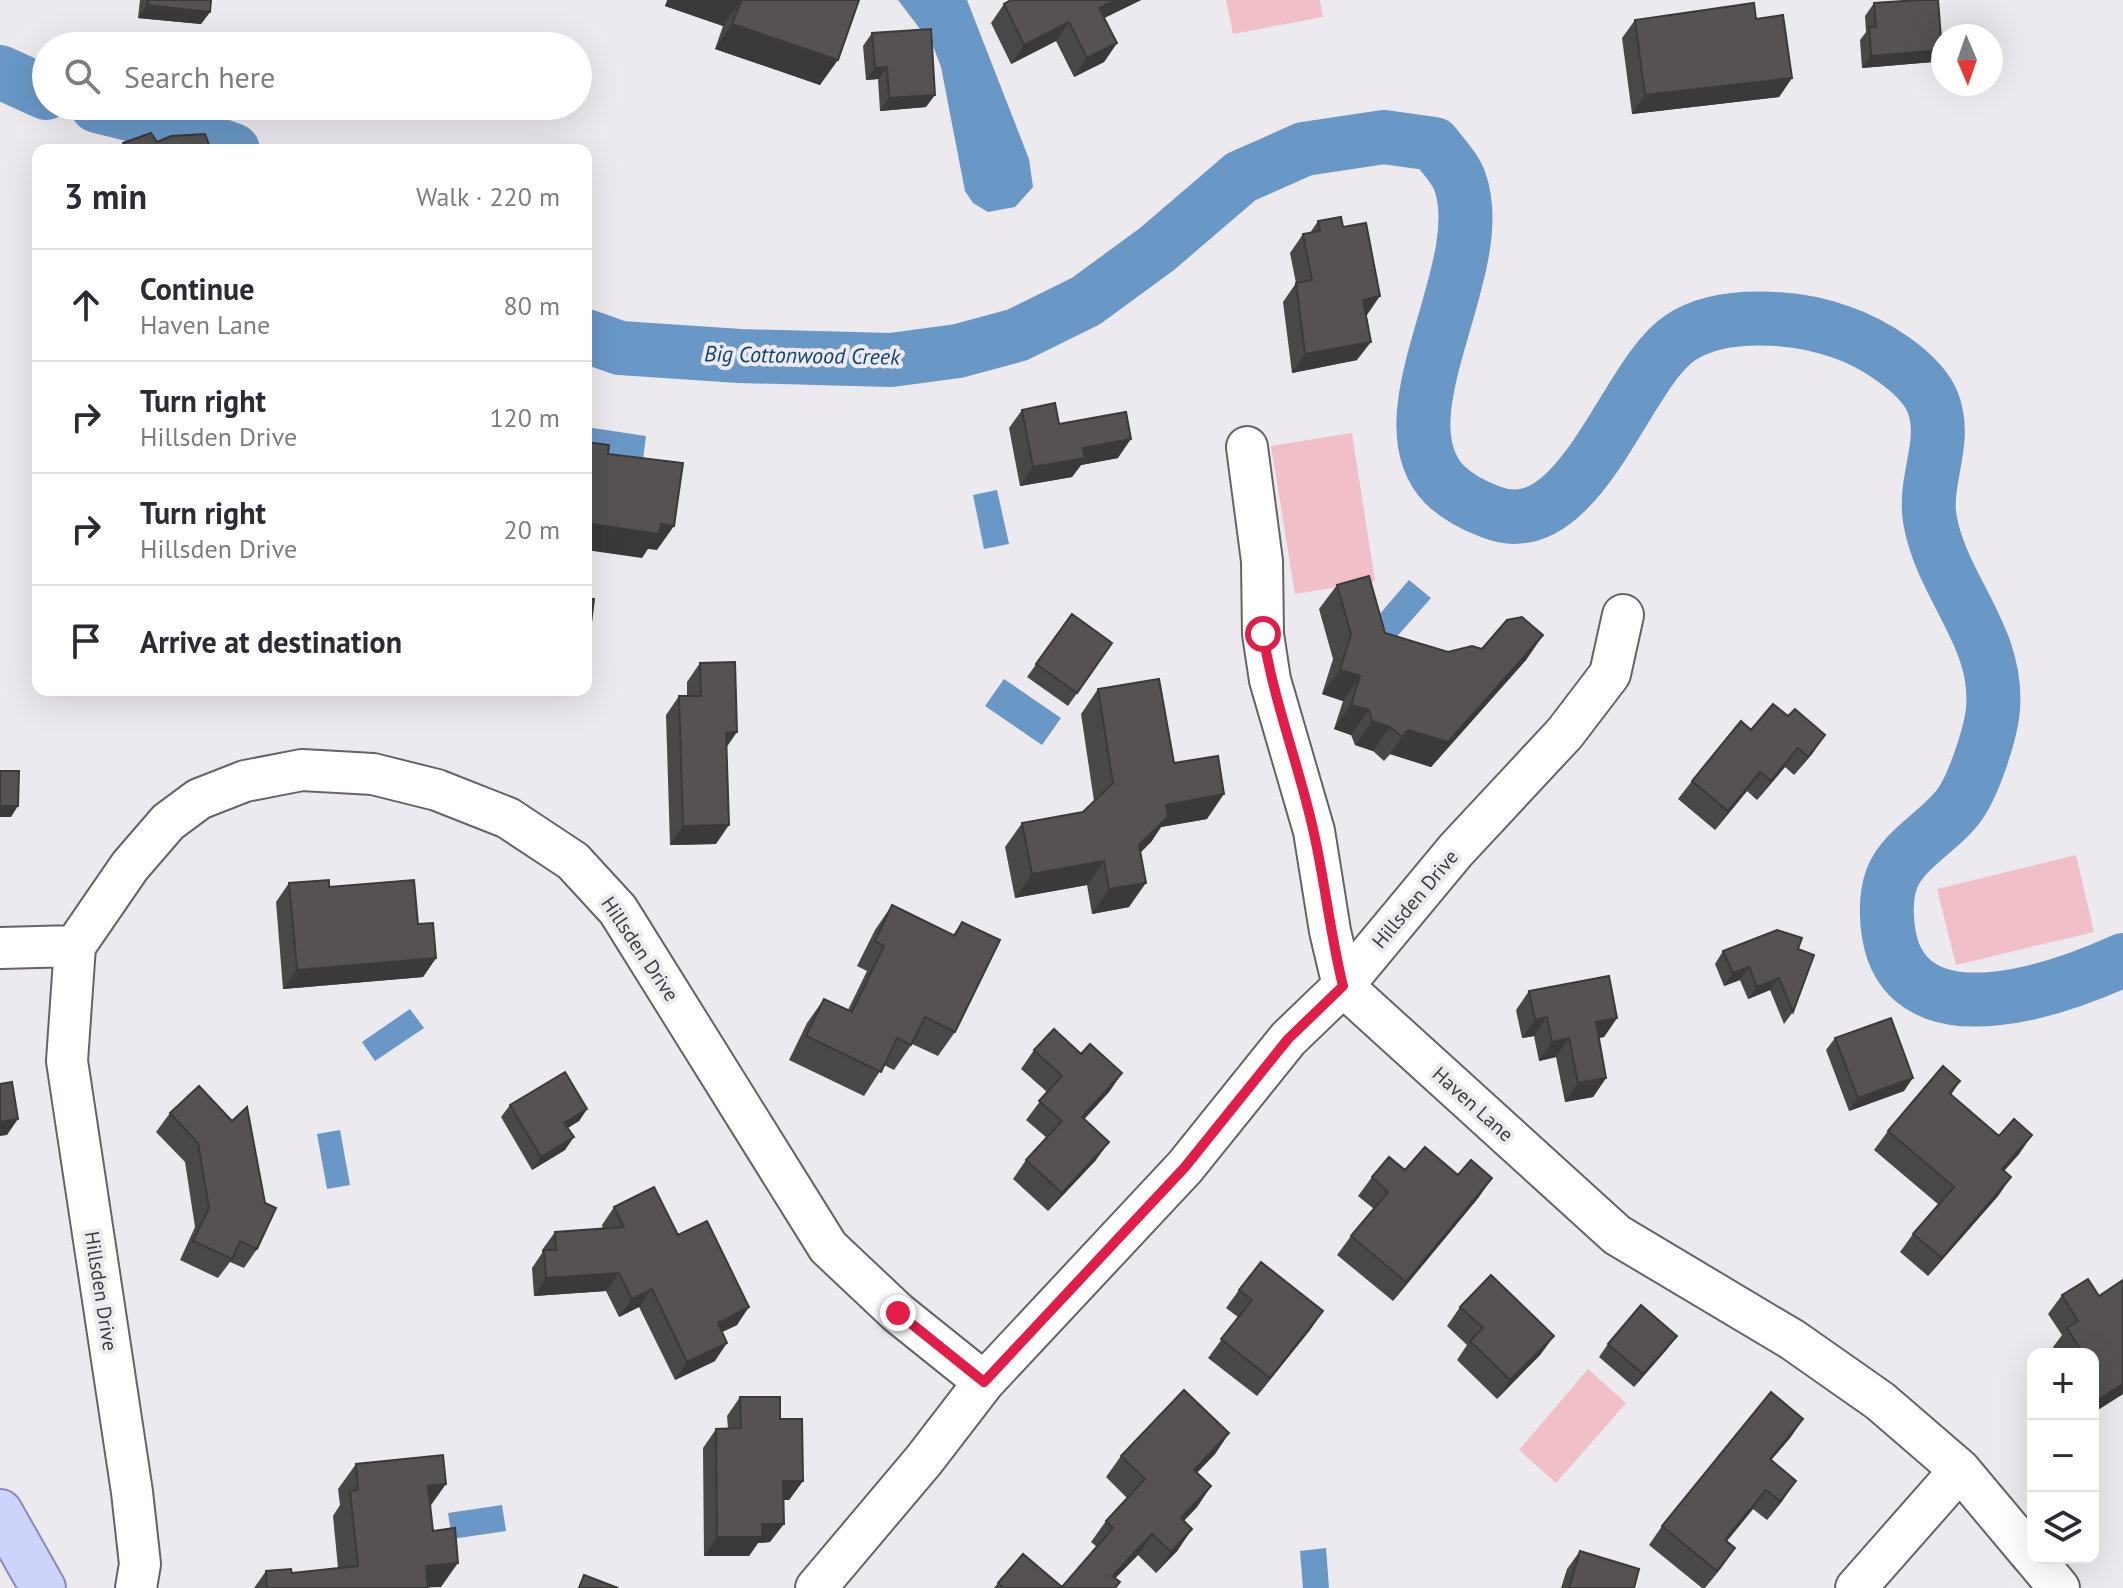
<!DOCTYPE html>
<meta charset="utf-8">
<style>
:root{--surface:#fff;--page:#f7f7f7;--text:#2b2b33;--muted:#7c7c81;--line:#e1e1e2}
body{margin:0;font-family:"PT Sans",sans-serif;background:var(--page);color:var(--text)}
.controls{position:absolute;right:24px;bottom:24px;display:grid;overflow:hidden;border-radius:16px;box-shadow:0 8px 32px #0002}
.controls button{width:72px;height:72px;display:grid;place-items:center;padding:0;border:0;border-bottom:2px solid var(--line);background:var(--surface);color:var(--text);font:40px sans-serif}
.compass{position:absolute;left:1931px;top:24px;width:72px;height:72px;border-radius:50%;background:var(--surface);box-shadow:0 8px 32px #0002;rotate:178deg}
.stop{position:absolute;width:24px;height:24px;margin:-18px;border:6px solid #e11d48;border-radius:50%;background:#fff}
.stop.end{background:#e11d48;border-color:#fff;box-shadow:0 2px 8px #0008}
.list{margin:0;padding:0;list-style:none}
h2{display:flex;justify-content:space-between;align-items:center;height:104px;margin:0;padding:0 32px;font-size:34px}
h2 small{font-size:26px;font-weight:400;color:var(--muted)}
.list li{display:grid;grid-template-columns:52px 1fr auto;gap:24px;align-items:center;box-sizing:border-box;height:112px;padding:0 32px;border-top:2px solid var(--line)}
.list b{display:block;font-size:30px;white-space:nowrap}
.list p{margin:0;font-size:26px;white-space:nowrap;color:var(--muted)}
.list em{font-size:26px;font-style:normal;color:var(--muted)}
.icon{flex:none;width:44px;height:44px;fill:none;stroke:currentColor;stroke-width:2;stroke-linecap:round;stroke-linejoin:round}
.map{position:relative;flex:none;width:2123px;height:1588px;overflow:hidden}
.search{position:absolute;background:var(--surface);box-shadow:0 8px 32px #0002;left:32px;top:32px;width:560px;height:88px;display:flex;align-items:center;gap:20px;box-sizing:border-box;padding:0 28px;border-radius:44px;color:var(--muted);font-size:30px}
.panel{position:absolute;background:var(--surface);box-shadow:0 8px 32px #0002;left:32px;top:144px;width:560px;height:552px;border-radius:16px}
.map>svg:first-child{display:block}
.green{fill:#f0bfc7}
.water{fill:#6997c6}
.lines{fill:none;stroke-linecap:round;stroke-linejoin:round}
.river{stroke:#6997c6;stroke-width:54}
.minor-casing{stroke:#656367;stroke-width:44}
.major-casing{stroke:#868bb8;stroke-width:48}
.minor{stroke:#fff;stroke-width:40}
.major{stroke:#ced3fc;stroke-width:44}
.wall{fill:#4a4748}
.shaded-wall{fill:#3c393b}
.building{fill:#565254;stroke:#3c393b;stroke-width:2}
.route{stroke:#e11d48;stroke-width:10}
.labels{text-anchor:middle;stroke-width:8;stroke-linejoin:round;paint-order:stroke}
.street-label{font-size:20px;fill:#3c3b3d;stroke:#edeaef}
.water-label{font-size:22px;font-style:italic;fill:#104471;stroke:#edeaef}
</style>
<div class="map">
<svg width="2123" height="1588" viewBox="0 0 2123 1588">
<rect width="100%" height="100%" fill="#edeaef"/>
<!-- green -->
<path class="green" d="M1226 0H1320L1323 17 1233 34Z
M1352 433 1375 581 1295 594 1271 446Z
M2076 855 2094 932 1956 965 1937 889Z
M1588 1369 1626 1403 1556 1483 1519 1450Z"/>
<!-- water -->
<path class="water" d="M898 0H967L1029 159 1033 187 1015 207 988 212 973 203 965 191 941 67 933 46Z
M586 427 646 436 643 460 586 451Z
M997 490 1009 544 984 549 973 495Z
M1409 580 1431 598 1393 641 1372 623Z
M1004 679 1061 718 1042 745 985 706Z
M410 1009 424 1028 375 1061 362 1042Z
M340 1130 350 1185 327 1189 317 1134Z
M502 1505 506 1531 452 1539 448 1513Z
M1326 1548 1329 1588H1303L1300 1551Z"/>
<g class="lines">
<!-- river -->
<path class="river" d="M0 72 46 93
M97 106 146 118 233 150
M586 336 620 348 740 356 891 360 958 351 1017 335 1086 301 1157 249 1241 177 1304 149 1384 137 1434 144C1443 156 1456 169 1460 182 1491 269 1379 415 1444 484 1456 496 1475 506 1491 512 1580 547 1625 374 1680 338 1721 310 1797 316 1841 332 1871 342 1921 372 1933 403 1948 443 1923 479 1930 520 1942 588 1999 636 1993 709 1991 733 1974 784 1960 804 1942 830 1904 848 1892 878 1884 899 1886 930 1893 951 1925 1038 2064 987 2123 960"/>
<!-- minor casing -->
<g class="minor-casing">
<path id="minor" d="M1247 447 1262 561 1263 634 1270 680 1314 831 1330 931 1343 986 1617 1235 1793 1340 1880 1401 1960 1470 2033 1557
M75 946 67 1061 132 1492 140 1564 136 1588
M0 948 75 946 130 866 168 822 199 799 245 781 302 770 373 774 437 790 508 818 573 861 618 910 828 1247 898 1313 984 1382
M2034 1558 2059 1588
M816 1588 924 1460 984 1382 1185 1167 1288 1039 1343 986 1456 850 1565 733 1610 674 1623 615
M1856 1588 1960 1470"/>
</g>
<!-- major casing -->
<g class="major-casing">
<path id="major" d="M0 1512 43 1588"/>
</g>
<!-- minor -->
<use href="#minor" class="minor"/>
<!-- major -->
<use href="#major" class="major"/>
</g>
<!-- wall -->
<path class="wall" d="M140 0H211L210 12 201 24 138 18Z
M667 0H859L820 85 715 49 723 26 665 6Z
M1141 0 1104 18 1117 43 1104 62 1074 77 1056 41 1011 64 991 23 1004 4Z
M1874 3 1933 62 1862 68 1860 40 1866 32 1865 16Z
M1756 19 1792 78 1779 97 1632 114 1622 38 1635 20Z
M872 33 926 107 880 111 878 79 866 80 863 46Z
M1318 221 1343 227 1367 315 1366 316 1357 360 1292 373 1283 302 1296 283 1290 253 1303 234 1310 233Z
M1022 410 1059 424 1118 458 1081 465 1072 477 1020 486 1009 428Z
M1337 585 1385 633 1448 652 1482 649 1543 635 1526 660 1431 767 1390 754 1384 761 1373 751 1355 745 1351 735 1334 729 1343 701 1322 694 1333 659 1319 609Z
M1072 614 1112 643 1068 706 1027 677Z
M700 663 726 748 716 844 670 845 666 715 679 696H687V682Z
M1098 689 1174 763 1207 819 1161 827 1151 842 1141 852 1129 907 1092 914 1087 885 1015 898 1005 847 1022 823 1083 812 1094 801 1081 714Z
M1788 716 1825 735 1812 754 1794 775 1785 767 1757 800 1747 791 1715 830 1678 799 1692 781 1751 730Z
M289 883 329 887 436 958 423 977 283 989 276 902Z
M892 905 953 935 962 922 955 1032 938 1056 912 1044 894 1070 884 1065 864 1096 789 1060 807 1023 824 999 848 1010 867 971 857 966 875 930Z
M1798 949 1793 1012 1784 1024 1770 990 1748 999 1740 980 1724 986 1715 964 1723 951Z
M1529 991 1617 1018 1604 1037 1599 1038 1606 1078 1593 1097 1565 1102 1556 1057 1539 1061 1534 1036 1522 1038 1516 1010Z
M1835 1038 1904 1091 1849 1111 1826 1050Z
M1034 1050 1081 1054 1122 1073 1109 1092 1084 1119 1096 1160 1048 1211 1013 1179 1026 1160 1047 1138 1026 1120 1047 1092 1021 1069Z
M1960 1081 1951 1095 1999 1136 2032 1135 2019 1154 2004 1171 2011 1177 1998 1196 1928 1276 1900 1252 1913 1234 1939 1205 1874 1150 1888 1131Z
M199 1086 257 1249 244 1268 230 1262 218 1278 180 1260 195 1227 185 1162 156 1132 170 1113Z
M510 1105 587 1109 579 1121 568 1128 565 1150 532 1170 501 1117Z
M1405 1170 1479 1197 1393 1301 1337 1255 1351 1236 1374 1209 1358 1196 1372 1177Z
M614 1207 678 1235 737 1325 722 1332 715 1361 675 1380 639 1307 619 1317 606 1291 534 1296 532 1268 542 1253V1250L555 1232 603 1229 602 1225Z
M1239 1290 1323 1311 1310 1330 1257 1396 1208 1358 1238 1317 1226 1308Z
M2062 1295 2123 1394 2093 1413V1354H2058L2053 1347 2062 1335 2048 1314Z
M1460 1307 1554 1336 1540 1355 1497 1399 1457 1360 1467 1345 1447 1326Z
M1608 1344 1668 1348 1634 1387 1599 1357Z
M740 1397 803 1481 789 1500H783L770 1542 758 1543 749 1556H704L703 1448 716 1429H728L727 1416Z
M2033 1404V1417L2029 1410Z
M1803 1419 1790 1438 1771 1460 1783 1500 1767 1520 1753 1509 1727 1541 1735 1548 1705 1588H1702L1649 1545 1662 1526Z
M1229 1433 1215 1454 1197 1472 1211 1486 1197 1507 1184 1521 1178 1550 1156 1573 1138 1555 1115 1578 1120 1582 1116 1588H994L998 1583 1062 1587 1097 1547 1091 1542 1106 1521 1127 1498 1106 1477 1121 1456Z
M356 1464 430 1507 441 1587 254 1588 266 1571 292 1573 338 1568 333 1516 340 1505 338 1489Z
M1580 1551 1634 1588H1561L1567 1569Z"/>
<!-- shaded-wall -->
<path class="shaded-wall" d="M669 0H738L741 1 723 26 665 6Z
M1116 0H1141L1086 27 1099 8Z
M147 5 210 12 201 24 138 18Z
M1069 22 1056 41 1011 64 1024 45Z
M732 24 838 60 820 85 715 49Z
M1117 43 1104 62 1074 77 1087 58Z
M1942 50 1933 62 1862 68 1871 56Z
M887 67 878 79 866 80 875 68Z
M1792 78 1779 97 1632 114 1645 95Z
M935 95 926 107 880 111 889 98Z
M1380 296 1367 315 1349 319 1363 300Z
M1371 342 1357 360 1292 373 1305 354Z
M1131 439 1118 458 1081 465 1072 477 1020 486 1033 467 1083 448Z
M590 524H661L674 526 657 550 648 549 642 558 586 550Z
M1543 635 1526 660 1431 767 1390 754 1384 761 1408 730Z
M1340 670 1360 676 1343 701 1322 694Z
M1351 705 1369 710 1351 735 1334 729Z
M1372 721 1390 727 1373 751 1355 745Z
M737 732 724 751 726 733Z
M1825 735 1812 754 1794 775 1808 757Z
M1798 748 1785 767 1757 800 1771 781Z
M1760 772 1747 791 1715 830 1728 811Z
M1224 794 1207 819 1161 827 1151 842 1122 870 1166 805Z
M0 806H18L11 817H0Z
M729 825 716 844 670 845 683 826Z
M1104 861 1087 885 1015 898 1032 874Z
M1146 883 1129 907 1092 914 1109 889Z
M436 958 423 977 283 989 297 970Z
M1749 967 1740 980 1724 986 1733 973Z
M1779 978 1770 990 1748 999 1757 987Z
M1547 1017 1534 1036 1522 1038 1535 1020Z
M1617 1018 1604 1037 1583 1040 1596 1022Z
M1569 1038 1556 1057 1539 1061 1552 1042Z
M1122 1073 1109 1092 1069 1136 1082 1117Z
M1606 1078 1593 1097 1565 1102 1578 1083Z
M1913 1078 1904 1091 1849 1111 1858 1098Z
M587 1109 579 1121 556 1135 564 1123Z
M18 1119 7 1135 0 1136V1122Z
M2032 1135 2019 1154 1989 1188 2002 1169Z
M574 1137 565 1150 532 1170 541 1157Z
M1109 1142 1096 1160 1048 1211 1062 1193Z
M2011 1177 1998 1196 1928 1276 1942 1258Z
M1492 1178 1479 1197 1393 1301 1406 1282Z
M619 1273 606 1291 534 1296 546 1278Z
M652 1289 639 1307 619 1317 632 1299Z
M749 1307 737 1325 705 1340 718 1323Z
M1323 1311 1310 1330 1257 1396 1270 1378Z
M1554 1336 1540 1355 1497 1399 1510 1380Z
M1677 1336 1668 1348 1634 1387 1643 1374Z
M727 1343 715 1361 675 1380 687 1362Z
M2123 1384V1394L2093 1413V1403Z
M1803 1419 1790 1438 1756 1478 1770 1459Z
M1229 1433 1215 1454 1180 1491 1194 1470Z
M783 1481H803L789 1500H770Z
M1796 1481 1783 1500 1767 1520 1780 1501Z
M446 1484 429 1508 428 1486Z
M1211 1486 1197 1507 1166 1539 1181 1518Z
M1766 1490 1753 1509 1712 1559 1725 1540Z
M762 1524H784L770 1542 758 1543 749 1556H704L717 1537Z
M1192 1529 1178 1550 1156 1573 1171 1552Z
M1152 1534 1138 1555 1106 1588 1112 1576Z
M1735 1548 1722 1567 1705 1588 1717 1571Z
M458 1563 441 1587 411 1588 426 1566Z"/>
<!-- building -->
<path class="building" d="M148 0H211L210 12 147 5Z
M738 0H859L838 60 732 24 741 1Z
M1011 0H1116L1099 8 1117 43 1087 58 1069 22 1024 45 1004 4Z
M1918 0H1938L1942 50 1871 56 1869 27H1876L1874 3Z
M1754 3 1756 19 1783 15 1792 78 1645 95 1635 20Z
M931 29 935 95 889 98 887 67 875 68 872 33Z
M151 133 157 142 171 136 205 134 211 150H124L123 143Z
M1341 217 1343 227 1366 223 1380 296 1363 300 1371 342 1305 354 1296 283 1312 280 1303 234 1320 231 1318 221Z
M1055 403 1059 424 1126 412 1131 439 1083 448 1085 458 1033 467 1022 410Z
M586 442 609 445 608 454 683 463 674 526 661 524 659 534 590 524 586 550Z
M1369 576 1385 633 1448 652 1472 646 1482 649 1507 620 1522 617 1543 635 1448 742 1408 730 1402 737 1390 727 1372 721 1369 710 1351 705 1360 676 1340 670 1351 634 1337 585Z
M586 598 594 599 589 639 586 638Z
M1072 614 1112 643 1077 693 1036 664Z
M735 662 737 732 726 733 729 825 683 826 679 696H701L700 663Z
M1159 679 1174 763 1218 756 1224 794 1166 805 1168 817 1139 845 1146 883 1109 889 1104 861 1032 874 1022 823 1083 812 1113 783 1098 689Z
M1773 704 1788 716 1795 709 1825 735 1808 757 1798 748 1771 781 1760 772 1728 811 1692 781 1741 721 1751 730Z
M0 771H19L18 806H0Z
M329 880V887L414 880 418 924 433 923 436 958 297 970 289 883Z
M892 905 955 936 962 922 1000 940 955 1032 925 1017 911 1045 897 1038 881 1072 806 1036 824 999 852 1012 884 946 875 941Z
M1777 930 1802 938 1798 949 1814 955 1793 1012 1779 978 1757 987 1749 967 1733 973 1723 951Z
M1609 976 1617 1018 1596 1022 1606 1078 1578 1083 1569 1038 1552 1042 1547 1017 1535 1020 1529 991Z
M1891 1018 1913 1078 1858 1098 1835 1038Z
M1054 1029 1081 1054 1090 1044 1122 1073 1082 1117 1109 1142 1062 1193 1026 1160 1062 1121 1039 1101 1062 1076 1034 1050Z
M1943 1066 1960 1081 1949 1093 1999 1136 2014 1119 2032 1135 2002 1169 2011 1177 1942 1258 1913 1234 1954 1187 1888 1131Z
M565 1072 587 1109 564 1123 574 1137 541 1157 510 1105Z
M12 1082 18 1119 0 1122V1084Z
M199 1086 232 1121 247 1107 265 1203 276 1208 257 1249 240 1241 232 1259 193 1241 209 1208 198 1143 170 1113Z
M1425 1147 1458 1175 1471 1160 1492 1178 1406 1282 1351 1236 1388 1192 1372 1177 1389 1157 1405 1170Z
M654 1187 678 1235 707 1221 749 1307 718 1323 727 1343 687 1362 652 1289 632 1299 619 1273 546 1278 544 1250H556L555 1232 624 1227 614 1207Z
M1261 1262 1323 1311 1270 1378 1221 1339 1252 1300 1239 1290Z
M1491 1275 1554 1336 1510 1380 1470 1341 1483 1328 1460 1307Z
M2088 1279 2099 1296 2123 1280V1384L2093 1403V1354H2083L2067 1328 2078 1321 2062 1295Z
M1641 1305 1677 1336 1643 1374 1608 1344Z
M1184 1390 1229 1433 1194 1470 1211 1486 1181 1518 1192 1529 1171 1552 1152 1534 1112 1576 1120 1582 1115 1588H1004L998 1583 1023 1554 1062 1587 1113 1528 1106 1521 1145 1479 1121 1456Z
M1771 1392 1803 1419 1770 1459 1796 1481 1780 1501 1766 1490 1725 1540 1735 1548 1717 1571 1662 1526Z
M740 1397H780V1419H802L803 1481H783L784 1524H762V1537H717L716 1429 741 1428Z
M443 1455 446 1484 428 1486 433 1531 455 1528 458 1563 426 1566 428 1588H267L266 1571 291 1569 292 1573 358 1566 350 1491 358 1490 356 1464Z
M1580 1551 1639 1569 1634 1588H1569Z
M584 1575 618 1588H579Z"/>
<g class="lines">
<!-- route -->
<path class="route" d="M898 1313 984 1382 1185 1167 1288 1039 1343 986C1330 934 1325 881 1313 829 1298 762 1274 703 1263 634"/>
</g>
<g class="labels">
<!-- street labels -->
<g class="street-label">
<text transform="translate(1415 899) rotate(-50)" y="7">Hillsden Drive</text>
<text transform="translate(640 949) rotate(56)" y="7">Hillsden Drive</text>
<text transform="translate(1473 1104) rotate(42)" y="7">Haven Lane</text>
<text transform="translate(101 1291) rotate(81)" y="7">Hillsden Drive</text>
</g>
<!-- water labels -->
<g class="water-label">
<text transform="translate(802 355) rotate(1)" y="8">Big Cottonwood Creek</text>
</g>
</g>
</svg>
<div class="controls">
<button>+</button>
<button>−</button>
<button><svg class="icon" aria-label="layers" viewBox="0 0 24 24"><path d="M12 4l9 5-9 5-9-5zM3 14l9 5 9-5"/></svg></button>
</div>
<svg class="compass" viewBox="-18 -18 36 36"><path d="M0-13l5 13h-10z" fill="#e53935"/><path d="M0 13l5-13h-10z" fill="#7c7c81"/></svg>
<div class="stop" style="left:1263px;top:634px"></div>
<div class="stop end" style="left:898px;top:1313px"></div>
<div class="search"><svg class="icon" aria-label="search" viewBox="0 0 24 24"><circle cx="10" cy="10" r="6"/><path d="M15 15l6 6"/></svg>Search here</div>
<section class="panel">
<h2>3 min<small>Walk · 220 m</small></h2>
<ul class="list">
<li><svg class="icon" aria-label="ahead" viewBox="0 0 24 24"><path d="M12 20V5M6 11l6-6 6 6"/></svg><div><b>Continue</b><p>Haven Lane</p></div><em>80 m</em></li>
<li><svg class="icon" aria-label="right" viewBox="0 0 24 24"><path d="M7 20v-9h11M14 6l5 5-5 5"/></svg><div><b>Turn right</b><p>Hillsden Drive</p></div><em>120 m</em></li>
<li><svg class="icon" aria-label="right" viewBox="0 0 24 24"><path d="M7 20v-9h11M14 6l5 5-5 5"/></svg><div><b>Turn right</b><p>Hillsden Drive</p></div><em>20 m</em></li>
<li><svg class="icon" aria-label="arrive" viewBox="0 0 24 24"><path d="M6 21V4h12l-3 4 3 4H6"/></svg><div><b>Arrive at destination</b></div></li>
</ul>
</section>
</div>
